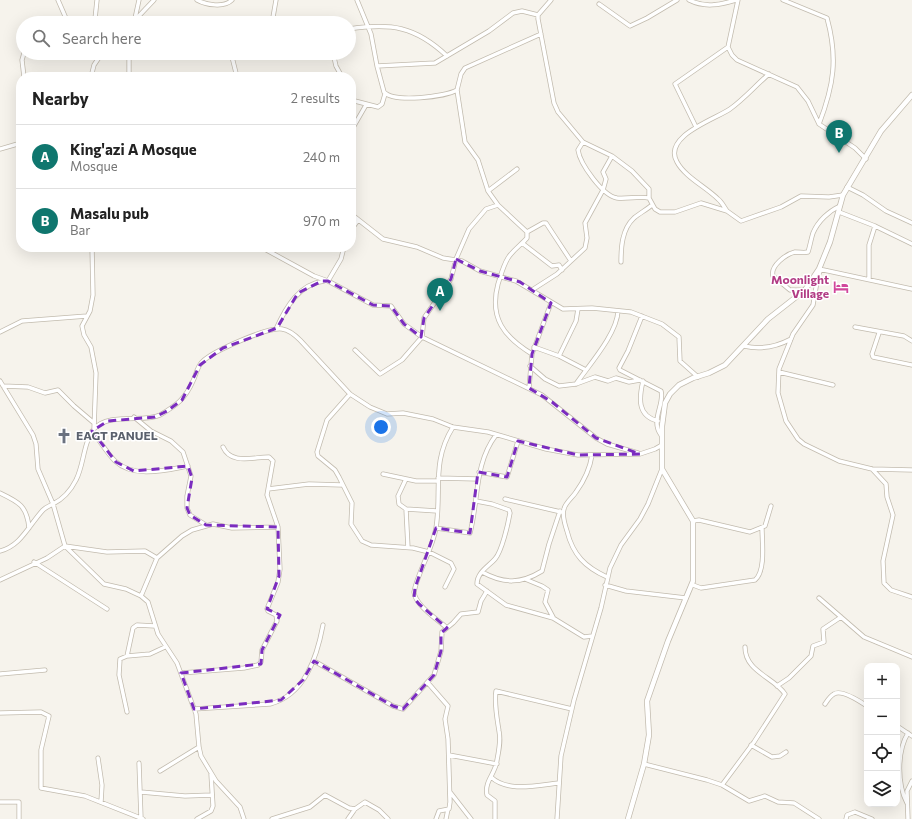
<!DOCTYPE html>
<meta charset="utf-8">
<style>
:root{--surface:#fff;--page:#f2f2f2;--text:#222;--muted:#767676;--line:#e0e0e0;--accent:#0f766e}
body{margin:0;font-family:Commissioner,sans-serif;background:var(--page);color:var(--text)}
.controls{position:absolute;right:12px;bottom:12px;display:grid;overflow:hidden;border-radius:8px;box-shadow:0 4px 16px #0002}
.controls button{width:36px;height:36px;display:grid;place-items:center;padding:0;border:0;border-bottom:1px solid var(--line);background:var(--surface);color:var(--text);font:20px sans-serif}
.you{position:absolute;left:381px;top:427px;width:14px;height:14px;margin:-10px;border:3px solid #fff;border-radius:50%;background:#1a73e8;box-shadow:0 0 0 6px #1a73e833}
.badge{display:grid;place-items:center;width:26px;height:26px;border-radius:50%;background:var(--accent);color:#fff;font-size:13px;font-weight:700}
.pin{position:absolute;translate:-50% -33px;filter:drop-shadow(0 1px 2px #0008)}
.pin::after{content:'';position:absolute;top:21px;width:14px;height:12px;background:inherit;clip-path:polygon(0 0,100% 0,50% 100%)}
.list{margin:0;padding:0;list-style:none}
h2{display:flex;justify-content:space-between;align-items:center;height:52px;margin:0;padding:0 16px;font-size:17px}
h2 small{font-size:13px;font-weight:400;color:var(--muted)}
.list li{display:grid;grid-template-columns:26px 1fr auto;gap:12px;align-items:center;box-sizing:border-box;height:64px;padding:0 16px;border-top:1px solid var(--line)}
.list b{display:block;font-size:15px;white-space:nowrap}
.list p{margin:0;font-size:13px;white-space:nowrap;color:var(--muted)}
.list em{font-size:13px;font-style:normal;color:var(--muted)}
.icon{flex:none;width:22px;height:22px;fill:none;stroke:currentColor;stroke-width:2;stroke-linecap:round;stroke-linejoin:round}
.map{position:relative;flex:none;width:912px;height:819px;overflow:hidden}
.search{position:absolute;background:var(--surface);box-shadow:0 4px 16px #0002;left:16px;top:16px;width:340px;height:44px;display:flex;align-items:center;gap:10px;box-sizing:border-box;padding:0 14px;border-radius:22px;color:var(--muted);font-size:15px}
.panel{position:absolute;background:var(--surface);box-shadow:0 4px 16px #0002;left:16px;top:72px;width:340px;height:180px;border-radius:16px}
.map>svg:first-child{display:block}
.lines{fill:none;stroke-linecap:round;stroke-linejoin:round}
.minor-casing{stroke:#c2bbae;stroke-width:5}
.tertiary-casing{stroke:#c2bbae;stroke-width:6}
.minor{stroke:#fff;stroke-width:3.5}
.tertiary{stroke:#fff;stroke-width:4.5}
.marked{fill:none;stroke:#7b2cbf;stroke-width:3;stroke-dasharray:8 5;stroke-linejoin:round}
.labels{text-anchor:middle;stroke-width:3;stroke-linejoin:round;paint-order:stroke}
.hotel-label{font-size:12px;font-weight:bold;fill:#b23c85;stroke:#fff;text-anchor:end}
.worship-label{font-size:12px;font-weight:bold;fill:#5b616d;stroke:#fff;text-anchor:start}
</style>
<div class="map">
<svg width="912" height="819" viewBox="0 0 912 819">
<rect width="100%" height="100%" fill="#f6f3ec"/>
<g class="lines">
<!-- minor casing -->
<g class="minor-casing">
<path id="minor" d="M58 0 68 23
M197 0C206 5 224 8 232 0
M357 0 371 34 377 66 384 92C394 103 445 97 457 90L461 74 465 68 541 34
M551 0 538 15V19L554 103 558 112 583 142 612 156 632 171 649 189V198
M689 0C705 8 719 5 736 0
M738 0 728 47 732 55 737 60 797 87 808 101 819 124 855 148 866 159
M783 0 827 18C838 58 834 85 819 124
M599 4 630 26 647 18 677 0
M136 19 154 0
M89 23 95 19 97 0
M134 23 139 0
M272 23 276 0
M349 29C391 23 415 26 447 56
M24 53 22 60 24 77
M198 53V54
M231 53 237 77
M333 53 336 66 342 77
M65 56V53
M377 66 435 63 489 31 513 13 522 11 538 15
M91 77 94 65 102 53
M129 77V53
M457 90 465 142 478 160 488 191 498 205 527 232V238C521 245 513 250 508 258 503 266 501 275 498 284 489 318 504 337 532 354
M351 100 378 107 382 104 385 94
M696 127 675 84 728 47
M351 131 366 105
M583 142 578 150C580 164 603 196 617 198 628 199 639 196 649 198L655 209 660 212H675L701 203 727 211 741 221 781 207 801 196 829 197 843 195
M0 149 21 143
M847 187 863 195 886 211 912 223
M488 191 517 169
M727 211C724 207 722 202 718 199 706 187 685 177 677 162 662 136 716 119 730 109 744 99 756 85 769 74
M839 212 875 226 912 244
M351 214 383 239 417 247 443 258 462 261 480 271 516 281 563 309 592 308 631 312 662 324 679 337 680 361 698 377
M351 230 358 220
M527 232 543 223H546L571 261
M522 243 552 266 559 265 562 270
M92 247 93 295 90 311 82 326 84 335 91 347 96 373 94 429
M261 247 314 276 328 281 373 305 391 306 404 324 422 337 542 395 596 438 607 444 638 453
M621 262C621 247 622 229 634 218 640 213 646 210 652 205
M819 269 912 289
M821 269 818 276 813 305 793 334 779 369 778 393 786 421 798 439 804 444 839 461 872 469 912 470
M869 279V245L875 226
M328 281 341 259 344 247
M532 290 557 274 585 248 587 238 585 223 603 190 606 179 603 172 612 156
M805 290H790L773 276C770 266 786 254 795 252 800 252 804 253 808 252 810 246 811 239 813 233 818 221 829 211 840 206
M642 316 628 351 619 368 620 370 661 391C665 404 650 420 661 435
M855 327 904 336 912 341
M276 329C286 307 299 284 324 281
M0 332 22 321 87 316
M879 333 872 354 873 357 912 365
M744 346C761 350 776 347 791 339
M534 347 559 356 586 370
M355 350 380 374 402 360 422 337 424 318 451 279 456 259 469 229 486 209 498 205
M559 356 576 321 578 309
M530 366 545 379 559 386 576 384 595 377 608 381 616 378 629 382 640 380
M779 372 833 385
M0 381 33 435 36 444 38 469 53 504 65 546 104 584 126 589 141 596 148 602 158 634 177 663 196 714 199 747 201 756 216 781 240 807 244 819
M643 381C639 398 637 416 658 421
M576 384C589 365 617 334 618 311
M3 386 28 387 45 393 58 390 74 406 94 423
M529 388 532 354 551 303
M350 394 327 420 317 452 318 456 335 470 339 477 352 503 351 524 362 541 371 545 413 548 429 552 451 563 454 569 445 587
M134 417 151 431 171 441 183 452 191 476 187 496V508L190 515 206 525
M92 431C100 441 107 453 115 461 134 479 166 470 188 466
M592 455C590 468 584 481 576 492 573 497 565 503 564 509 562 515 565 525 567 531 573 555 585 567 607 577
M872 469 886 484 887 497 893 515 883 561 884 583 891 590 912 597
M479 472 507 477 518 441
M383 474 416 481H438
M438 478 478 479
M406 479 398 496 399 504 406 509 437 511
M268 489 309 484 342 485
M0 493C19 502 27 506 29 528
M505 499 561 512
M476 501 492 504 509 510 510 513C508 524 502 551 495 559 489 566 477 572 477 584L506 605 553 618 584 637 592 636
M406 509 408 548
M693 521 699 520 750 532 765 526 771 506
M436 528 470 533C479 499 474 464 496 435
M0 551C21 546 29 525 43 510 46 507 49 506 53 504 63 499 71 490 76 480 84 465 83 443 94 429 108 412 145 423 160 415 177 405 185 399 193 381 196 375 197 367 202 362 213 351 267 327 282 329 289 330 295 335 300 340L350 394 370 407 387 414 403 413 433 419 453 427 488 432 546 449 578 455 640 454 655 449 662 445
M34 562 107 609
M482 572C504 584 521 584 542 571L549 544 560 511
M525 579 542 586 548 590 545 602 553 617
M0 580 47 558 65 546 107 552 145 551 157 558
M605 585 626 591 686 598
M693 585 701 588 755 580C766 571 762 541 762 528
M141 596 157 558 182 536 192 530 213 524 232 528 278 527
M819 598 864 637 912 657
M447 628C437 619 415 605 414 592 418 571 432 551 436 528 442 491 431 462 453 427
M127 656 133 628 137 625 155 626
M314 661 393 706 403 709 434 675 441 651 442 632 453 623 461 614 478 612 481 601 487 591
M181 673 244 668 258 665 261 662 262 650 277 621 276 615 268 611 267 609 278 582 280 569 278 527 267 495 273 461 269 457C253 457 231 465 223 447
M0 674 45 670
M428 683 448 706 445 719 448 739 450 802 449 809 439 811 436 819
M777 686 789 678 811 656 813 646 824 642 823 629 841 617
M825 704C827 701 830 696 834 694 841 689 861 702 867 706
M194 709 270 704C305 695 317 657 323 625
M127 712 119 675 120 659 127 656 150 654 165 647
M0 713 41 712 49 716 41 750V788L85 796 143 819
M897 726 912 736
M751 745 772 757 780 756 786 752
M449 755 497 764
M98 758 102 785 101 802
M139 763 141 818
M644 764 707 780 722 785 749 801 765 796 778 802 794 803 819 819
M160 771 199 747
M491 777C508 793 538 785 559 783
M722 785 754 742 785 694C774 677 745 672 745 647
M141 792 185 796 212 795
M450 792 471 819
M0 802H19V819
M907 803C897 784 897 751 908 733
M197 819 211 811 213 806 211 774
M272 819 310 807 325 795 349 808 355 809
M348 819 355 809 365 802 379 810 388 819
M446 819 448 809
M495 819V801L487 795C484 781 496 773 497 760 499 750 501 741 499 731 497 718 494 704 496 691L572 709
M557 819 561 756 574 700 601 608 610 568 621 545 640 519 648 504 662 469
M846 819 847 815 855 812 872 819
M908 819 907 791 912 781"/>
</g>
<!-- tertiary casing -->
<g class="tertiary-casing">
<path id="tertiary" d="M628 819 644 764 649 735 647 701 668 641 693 581V521L662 469V426L665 403 670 394 679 385 693 378 709 373 725 365 768 319 805 290 819 269 830 242 843 195 881 131 912 95"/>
</g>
<!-- minor -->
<use href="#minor" class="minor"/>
<!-- tertiary -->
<use href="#tertiary" class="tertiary"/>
</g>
<!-- marked area -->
<path class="marked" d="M456 259 480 271 520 282 551 303 532 354 529 388 552 402 596 438 640 454 578 455 518 441 507 477 478 472 470 533 436 528 415 588 414 598 419 604 447 628 441 633V651L434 675 403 709 393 706 314 661 303 680 281 700 194 709 181 673 261 664 262 650 280 615 267 609 279 576 278 527 206 525 190 515 187 508 192 478 188 466 134 471 116 462 92 431 108 421 155 417 167 411 182 400 200 365 223 348 277 328 298 293 322 281H328L373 305 391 306 404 324 421 337 424 318 451 279Z"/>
<!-- icons -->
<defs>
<g id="hotel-bare" transform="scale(1.2)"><path d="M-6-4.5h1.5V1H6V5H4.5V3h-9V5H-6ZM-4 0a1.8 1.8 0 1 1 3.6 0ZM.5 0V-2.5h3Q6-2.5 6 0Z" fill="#d1479c" stroke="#fff" stroke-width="2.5" paint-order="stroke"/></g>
<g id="church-bare" transform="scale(1.2)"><path d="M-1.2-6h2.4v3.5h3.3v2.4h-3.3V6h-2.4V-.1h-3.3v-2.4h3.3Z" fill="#6b7280" stroke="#fff" stroke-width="2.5" paint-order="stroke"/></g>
</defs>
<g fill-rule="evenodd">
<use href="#hotel-bare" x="841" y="287"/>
<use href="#church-bare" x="64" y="436"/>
</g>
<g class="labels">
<!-- hotel labels -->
<g class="hotel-label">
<text x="829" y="284">Moonlight<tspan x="829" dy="14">Village</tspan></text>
</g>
<!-- worship labels -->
<g class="worship-label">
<text x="76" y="440">EAGT PANUEL</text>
</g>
</g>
</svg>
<div class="controls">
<button>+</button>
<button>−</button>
<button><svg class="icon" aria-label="locate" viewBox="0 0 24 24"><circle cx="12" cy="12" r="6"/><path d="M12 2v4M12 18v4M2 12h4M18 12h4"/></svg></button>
<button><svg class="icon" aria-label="layers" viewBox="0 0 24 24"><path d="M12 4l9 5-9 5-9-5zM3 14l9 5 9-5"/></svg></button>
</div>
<div class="you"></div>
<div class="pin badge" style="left:440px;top:311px">A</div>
<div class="pin badge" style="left:839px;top:153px">B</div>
<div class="search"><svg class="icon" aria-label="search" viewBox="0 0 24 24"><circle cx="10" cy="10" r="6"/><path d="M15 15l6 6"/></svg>Search here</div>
<section class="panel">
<h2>Nearby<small>2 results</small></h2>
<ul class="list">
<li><span class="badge">A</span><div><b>King'azi A Mosque</b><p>Mosque</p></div><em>240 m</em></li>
<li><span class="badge">B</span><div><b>Masalu pub</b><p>Bar</p></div><em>970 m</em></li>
</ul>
</section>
</div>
